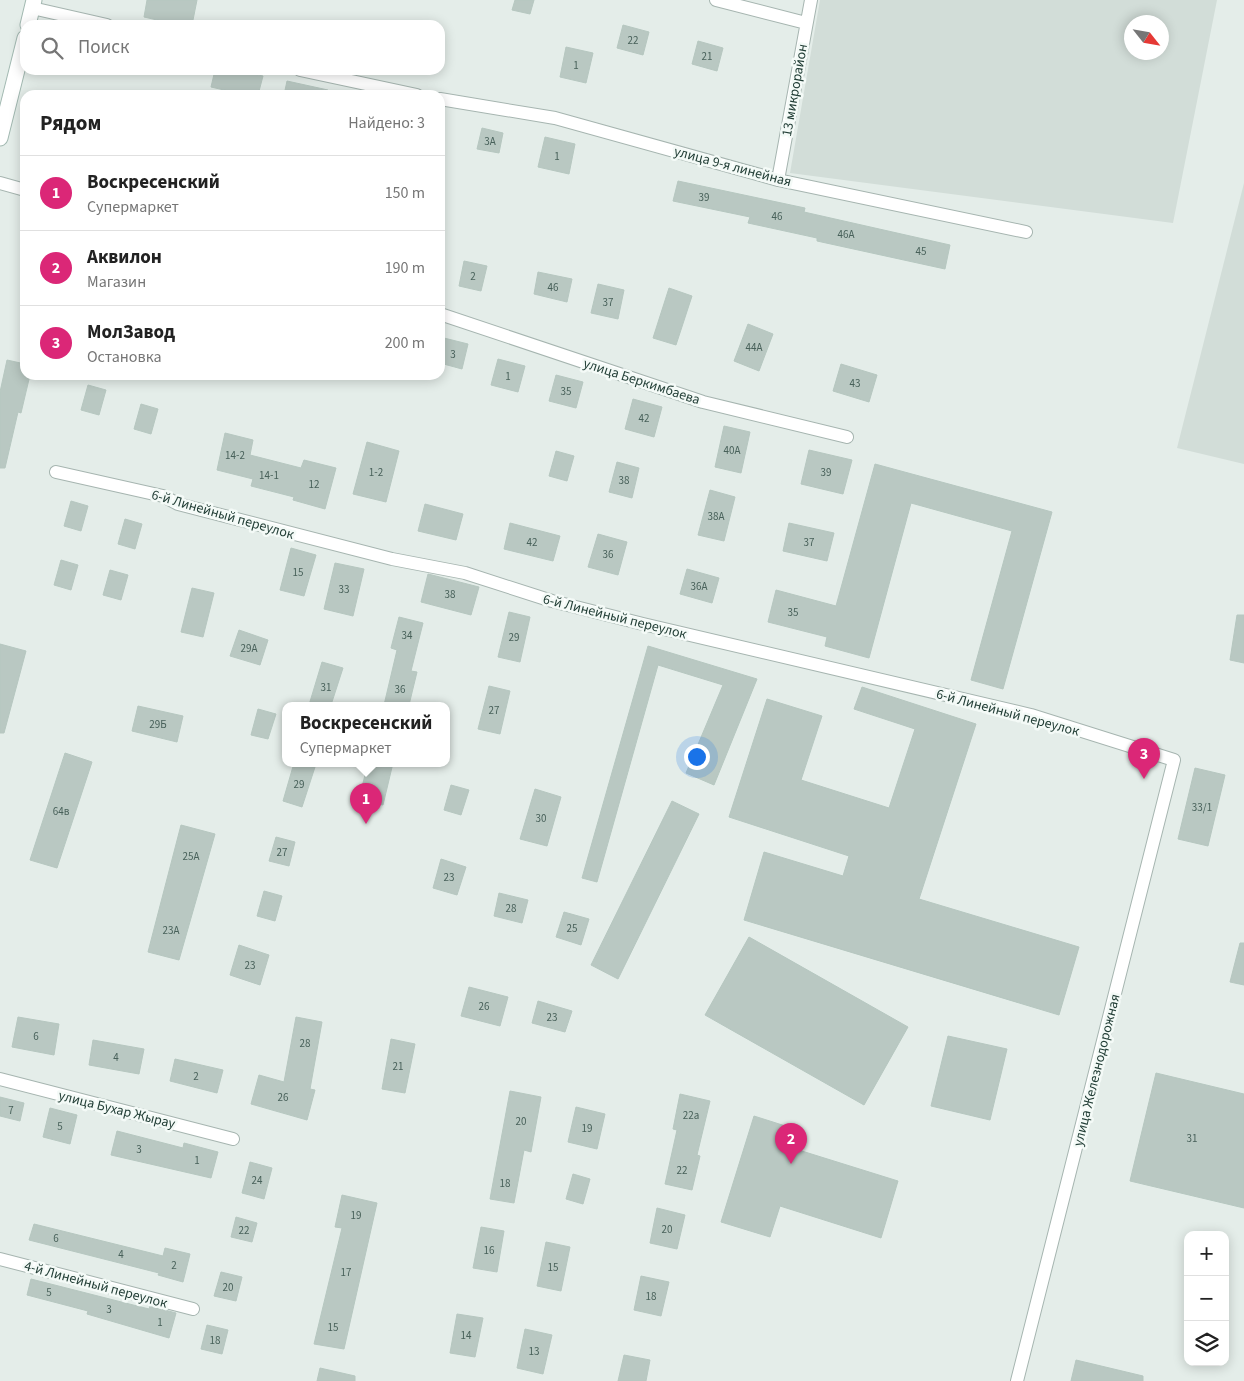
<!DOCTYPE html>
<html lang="ru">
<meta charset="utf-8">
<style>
:root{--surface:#fff;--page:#f2f2f2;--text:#222;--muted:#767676;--line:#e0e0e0;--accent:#db2777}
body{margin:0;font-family:"Source Sans 3",sans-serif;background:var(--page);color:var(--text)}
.controls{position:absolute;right:15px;bottom:15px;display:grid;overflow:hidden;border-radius:10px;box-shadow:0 2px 12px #0003}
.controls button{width:45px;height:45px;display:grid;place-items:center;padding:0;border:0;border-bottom:1px solid var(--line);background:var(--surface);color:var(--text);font:25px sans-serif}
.compass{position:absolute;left:1124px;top:15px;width:45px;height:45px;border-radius:50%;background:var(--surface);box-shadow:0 2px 12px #0003;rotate:121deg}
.you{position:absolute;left:696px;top:756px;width:18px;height:18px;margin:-12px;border:4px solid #fff;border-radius:50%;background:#1a73e8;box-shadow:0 0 0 8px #1a73e833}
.badge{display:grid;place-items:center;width:32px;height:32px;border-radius:50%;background:var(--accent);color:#fff;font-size:16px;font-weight:700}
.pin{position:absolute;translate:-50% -41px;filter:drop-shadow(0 1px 2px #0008)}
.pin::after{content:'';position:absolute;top:26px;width:18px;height:15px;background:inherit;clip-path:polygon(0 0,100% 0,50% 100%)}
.popup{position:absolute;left:282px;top:702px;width:168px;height:65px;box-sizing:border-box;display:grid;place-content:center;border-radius:10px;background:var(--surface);filter:drop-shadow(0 1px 4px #0005);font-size:16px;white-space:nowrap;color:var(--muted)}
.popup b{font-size:19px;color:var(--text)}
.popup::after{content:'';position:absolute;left:50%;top:100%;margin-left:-10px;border:10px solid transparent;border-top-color:var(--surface)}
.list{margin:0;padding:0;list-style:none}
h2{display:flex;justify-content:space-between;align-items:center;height:65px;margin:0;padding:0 20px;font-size:21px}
h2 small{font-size:16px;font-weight:400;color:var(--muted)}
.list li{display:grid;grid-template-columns:32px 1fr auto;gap:15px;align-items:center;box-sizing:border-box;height:75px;padding:0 20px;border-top:1px solid var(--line)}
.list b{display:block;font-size:19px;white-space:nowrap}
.list p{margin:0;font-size:16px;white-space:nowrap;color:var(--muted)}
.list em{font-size:16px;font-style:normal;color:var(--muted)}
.icon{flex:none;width:28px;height:28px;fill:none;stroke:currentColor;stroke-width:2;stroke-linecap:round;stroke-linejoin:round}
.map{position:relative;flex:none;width:1244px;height:1381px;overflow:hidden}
.search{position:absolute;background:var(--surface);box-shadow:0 2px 12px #0003;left:20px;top:20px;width:425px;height:55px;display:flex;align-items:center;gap:12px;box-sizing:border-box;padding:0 18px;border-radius:15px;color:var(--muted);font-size:19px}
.panel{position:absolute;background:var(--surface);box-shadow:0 2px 12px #0003;left:20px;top:90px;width:425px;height:290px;border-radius:15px}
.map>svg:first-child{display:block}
.built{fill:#d2ddd8;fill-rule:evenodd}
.building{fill:#b9c8c2;stroke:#b6c7c0}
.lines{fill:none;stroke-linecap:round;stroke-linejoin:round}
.street-casing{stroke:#a6b5b0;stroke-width:14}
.secondary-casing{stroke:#a2b9b1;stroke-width:17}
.street{stroke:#fff;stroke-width:12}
.secondary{stroke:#fff;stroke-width:15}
.labels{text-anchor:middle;stroke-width:5;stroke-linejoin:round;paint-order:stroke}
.number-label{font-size:11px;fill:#48615a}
.street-label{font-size:14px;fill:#233f37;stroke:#f4faf7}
</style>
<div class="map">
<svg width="1244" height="1381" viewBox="0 0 1244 1381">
<rect width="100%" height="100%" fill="#e4ede9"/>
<!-- built -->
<path class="built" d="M820 0H1217L1173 223 790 173ZM1132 22H1162V52H1132Z
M1244 183V464L1177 448Z"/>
<!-- building -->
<path class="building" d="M147 0H197L192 25H179L144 17Z
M515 0H534L530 14 512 10Z
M623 25 649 32 643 55 617 48Z
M698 41 723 48 717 71 692 64Z
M566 47 593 53 586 83 560 77Z
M215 70H234L263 76 258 95H246L211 87Z
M287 81 328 90 327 95H284Z
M482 128 503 133 499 153 477 149Z
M545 137 575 144 569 174 538 167Z
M678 181 805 208 804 212 950 245 945 269 817 241V238L748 223 750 217 673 201Z
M464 261 487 266 481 291 459 286Z
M538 272 572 279 567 302 534 294Z
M598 284 624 290 618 319 591 313Z
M669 288 692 296 676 345 653 338Z
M748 324 773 334 759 371 734 361Z
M440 337 468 344 462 369 440 363Z
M498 359 525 366 518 392 491 385Z
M7 360 25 364V375H30L21 413 18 412 5 468H0V392Z
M841 364 877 375 869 402 833 391Z
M556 375 583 382 576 408 549 401Z
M88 385 106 390 99 415 81 410Z
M633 399 662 407 654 437 625 429Z
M141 404 158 409 151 434 134 429Z
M724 426 750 432 741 473 715 467Z
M225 433 253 440 250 455 301 468 304 460 336 468 325 509 293 500 294 497 251 486 253 479 217 470Z
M367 442 399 451 386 502 353 494Z
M809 450 852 460 843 494 801 484Z
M556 451 574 456 567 481 549 476Z
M617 462 639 468 632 498 609 492Z
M875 464 1052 512 1003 689 971 680 1012 531 911 503 869 658 825 646 827 637 768 622 776 590 836 606Z
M710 490 735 497 724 541 698 535Z
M71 501 88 506 81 531 64 526Z
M425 504 463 514 456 540 418 531Z
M125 519 142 524 135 549 118 544Z
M510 523 560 536 553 561 504 549Z
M789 523 834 533 827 561 783 551Z
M598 534 627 542 618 575 588 567Z
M291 548 316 555 304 596 280 590Z
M61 560 78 565 71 590 54 585Z
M335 563 364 569 353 616 324 609Z
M687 569 719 578 712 603 680 594Z
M110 570 128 575 121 600 103 595Z
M428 574 479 587 471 615 421 602Z
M192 588 214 593 203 637 181 632Z
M509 612 530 617 520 662 498 657Z
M1237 615H1244V663L1230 660Z
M399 617 423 623 411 671 417 672 409 705H384L397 650 391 648Z
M239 630 268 640 260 665 230 656Z
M0 644 26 651 4 733H0Z
M648 646 757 679 714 785 686 773 723 685 658 665 597 882 582 878Z
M322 662 343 668 331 705H309Z
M489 686 510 691 500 734 478 729Z
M862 687 976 724 919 899 1079 947 1059 1015 744 920 764 852 843 876 849 856 729 817 767 699 822 716 801 780 889 808 915 729 854 709Z
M138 706 183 716 177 742 132 731Z
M258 709 276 714 268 739 251 735Z
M65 753 92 762 57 868 30 860Z
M294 763 315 767 302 807 283 801Z
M368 763H393L383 805 359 799Z
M1195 768 1225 775 1208 846 1178 839Z
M451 785 469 790 461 815 444 810Z
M535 789 561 797 547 846 520 839Z
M672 801 699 814 618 979 591 965Z
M181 825 215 834 179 960 148 952Z
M276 837 295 842 289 866 269 861Z
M441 859 466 867 457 895 433 888Z
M264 891 282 896 275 921 257 916Z
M499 893 528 900 522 923 494 916Z
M564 912 589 919 581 945 556 937Z
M749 937 908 1027 864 1105 705 1015Z
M1240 943H1244V985L1230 982Z
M239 945 269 955 260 985 230 975Z
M469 987 508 997 500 1026 461 1016Z
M538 1001 572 1011 565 1032 532 1023Z
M18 1017 59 1024 54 1055 12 1047Z
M296 1017 322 1022 310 1089 315 1090 307 1120 251 1104 259 1075 284 1082Z
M948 1036 1007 1049 990 1120 931 1106Z
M391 1039 415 1044 405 1093 382 1089Z
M93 1040 144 1049 139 1074 89 1065Z
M175 1059 223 1070 217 1093 170 1081Z
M1156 1073 1244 1094V1208L1130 1181Z
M510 1091 541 1097 531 1152 524 1150 514 1203 490 1199Z
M680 1094 710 1101 697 1155 700 1156 692 1190 665 1184 677 1130 673 1129Z
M0 1097 24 1103 20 1121 0 1116Z
M576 1107 605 1114 597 1149 568 1142Z
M50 1108 77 1115 70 1144 43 1137Z
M754 1116 795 1129 789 1147 898 1181 881 1238 780 1206 770 1237 721 1222Z
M117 1131 183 1148 184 1143 218 1152 211 1178 111 1155Z
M250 1162 272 1168 264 1199 242 1193Z
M573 1174 590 1179 583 1204 566 1199Z
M342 1195 377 1203 344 1349 314 1344 342 1228 335 1227Z
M657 1208 685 1215 677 1249 650 1243Z
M236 1217 257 1223 252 1242 231 1237Z
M34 1224 163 1256 165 1248 190 1254 183 1282 158 1275 159 1273 29 1240Z
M481 1227 504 1231 497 1272 473 1268Z
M546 1242 570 1247 561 1291 537 1286Z
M221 1272 242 1277 236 1301 214 1296Z
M641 1276 669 1282 661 1316 634 1310Z
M31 1279 149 1309 150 1306 176 1313 169 1338 87 1314 88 1311 27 1295Z
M457 1314 483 1318 475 1357 450 1353Z
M207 1325 228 1330 222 1354 201 1349Z
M525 1329 552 1335 543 1374 517 1368Z
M624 1355 650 1360 646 1381H618Z
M1076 1360 1143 1376V1381H1071Z
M320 1368 355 1376V1381H317Z"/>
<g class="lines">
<!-- street casing -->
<g class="street-casing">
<path id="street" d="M716 0 806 23
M32 8 107 25
M300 70 417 95
M440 99 555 118 778 180 1026 232
M778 180 811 0
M0 183 25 190
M440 314 703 402 847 437
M56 472 163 496 178 504 392 559 465 573 552 601 643 624 1031 715 1174 760 1017 1381
M0 1079 233 1139
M0 1259 193 1309"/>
</g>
<!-- secondary casing -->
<g class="secondary-casing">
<path id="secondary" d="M28 25 34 0
M0 138 25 38"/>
</g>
<!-- street -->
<use href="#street" class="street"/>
<!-- secondary -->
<use href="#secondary" class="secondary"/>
</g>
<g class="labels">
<!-- number labels -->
<g class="number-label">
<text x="633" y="44">22</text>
<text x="707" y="60">21</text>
<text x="576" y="69">1</text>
<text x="490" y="145">3А</text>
<text x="557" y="160">1</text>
<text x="704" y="201">39</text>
<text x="777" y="220">46</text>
<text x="846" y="238">46А</text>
<text x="921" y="255">45</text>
<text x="473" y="280">2</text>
<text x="553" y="291">46</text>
<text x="608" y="306">37</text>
<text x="754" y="351">44А</text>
<text x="453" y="358">3</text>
<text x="508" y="380">1</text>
<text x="855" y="387">43</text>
<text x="566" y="395">35</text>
<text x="644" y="422">42</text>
<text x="732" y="454">40А</text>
<text x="235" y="459">14-2</text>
<text x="376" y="476">1-2</text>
<text x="826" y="476">39</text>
<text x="269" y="479">14-1</text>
<text x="624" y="484">38</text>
<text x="314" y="488">12</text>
<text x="716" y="520">38А</text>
<text x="532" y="546">42</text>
<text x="809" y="546">37</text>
<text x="608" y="558">36</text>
<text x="298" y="576">15</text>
<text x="699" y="590">36А</text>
<text x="344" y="593">33</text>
<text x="450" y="598">38</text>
<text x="793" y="616">35</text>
<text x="407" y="639">34</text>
<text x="514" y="641">29</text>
<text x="249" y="652">29А</text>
<text x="326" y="691">31</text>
<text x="400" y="693">36</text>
<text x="494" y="714">27</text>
<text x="158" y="728">29Б</text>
<text x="299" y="788">29</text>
<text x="1202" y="811">33/1</text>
<text x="61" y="815">64в</text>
<text x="541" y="822">30</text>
<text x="282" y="856">27</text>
<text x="191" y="860">25А</text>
<text x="449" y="881">23</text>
<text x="511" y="912">28</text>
<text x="572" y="932">25</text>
<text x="171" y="934">23А</text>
<text x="250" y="969">23</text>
<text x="484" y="1010">26</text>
<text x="552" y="1021">23</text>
<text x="36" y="1040">6</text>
<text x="305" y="1047">28</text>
<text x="116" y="1061">4</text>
<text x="398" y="1070">21</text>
<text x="196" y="1080">2</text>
<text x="283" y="1101">26</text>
<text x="11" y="1114">7</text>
<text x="691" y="1119">22а</text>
<text x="521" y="1125">20</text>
<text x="60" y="1130">5</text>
<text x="587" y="1132">19</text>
<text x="1192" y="1142">31</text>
<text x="139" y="1153">3</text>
<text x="197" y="1164">1</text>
<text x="682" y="1174">22</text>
<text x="257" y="1184">24</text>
<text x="505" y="1187">18</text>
<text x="356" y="1219">19</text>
<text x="667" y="1233">20</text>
<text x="244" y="1234">22</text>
<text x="56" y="1242">6</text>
<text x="489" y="1254">16</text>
<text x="121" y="1258">4</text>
<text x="174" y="1269">2</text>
<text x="553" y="1271">15</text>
<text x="346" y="1276">17</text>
<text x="228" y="1291">20</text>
<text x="49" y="1296">5</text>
<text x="651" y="1300">18</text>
<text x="109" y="1313">3</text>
<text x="160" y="1326">1</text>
<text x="333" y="1331">15</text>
<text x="466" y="1339">14</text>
<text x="215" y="1344">18</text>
<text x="534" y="1355">13</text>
</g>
<!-- street labels -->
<g class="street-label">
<text transform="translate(794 90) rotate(-80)" y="5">13 микрорайон</text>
<text transform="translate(733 166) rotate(15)" y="5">улица 9-я линейная</text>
<text transform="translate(642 381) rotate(18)" y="5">улица Беркимбаева</text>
<text transform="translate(223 514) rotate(16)" y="5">6-й Линейный переулок</text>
<text transform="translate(615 616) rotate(14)" y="5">6-й Линейный переулок</text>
<text transform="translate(1008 712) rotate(15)" y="5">6-й Линейный переулок</text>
<text transform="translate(1096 1070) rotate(-76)" y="5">улица Железнодорожная</text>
<text transform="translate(117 1109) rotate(14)" y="5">улица Бухар Жырау</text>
<text transform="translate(96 1284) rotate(15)" y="5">4-й Линейный переулок</text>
</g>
</g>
</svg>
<div class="controls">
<button>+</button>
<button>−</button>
<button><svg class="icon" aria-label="layers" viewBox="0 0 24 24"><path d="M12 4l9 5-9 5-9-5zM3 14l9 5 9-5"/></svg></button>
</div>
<svg class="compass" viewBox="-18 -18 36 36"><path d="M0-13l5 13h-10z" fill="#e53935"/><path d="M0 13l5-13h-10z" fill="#767676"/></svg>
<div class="you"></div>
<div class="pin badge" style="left:366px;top:824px">1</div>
<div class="popup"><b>Воскресенский</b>Супермаркет</div>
<div class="pin badge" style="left:791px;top:1164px">2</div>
<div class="pin badge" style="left:1144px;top:779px">3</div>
<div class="search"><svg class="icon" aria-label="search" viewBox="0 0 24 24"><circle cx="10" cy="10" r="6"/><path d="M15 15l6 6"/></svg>Поиск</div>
<section class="panel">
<h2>Рядом<small>Найдено: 3</small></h2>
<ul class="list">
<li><span class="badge">1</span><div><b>Воскресенский</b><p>Супермаркет</p></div><em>150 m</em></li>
<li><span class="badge">2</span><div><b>Аквилон</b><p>Магазин</p></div><em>190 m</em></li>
<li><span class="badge">3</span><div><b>МолЗавод</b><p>Остановка</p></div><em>200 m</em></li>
</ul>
</section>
</div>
